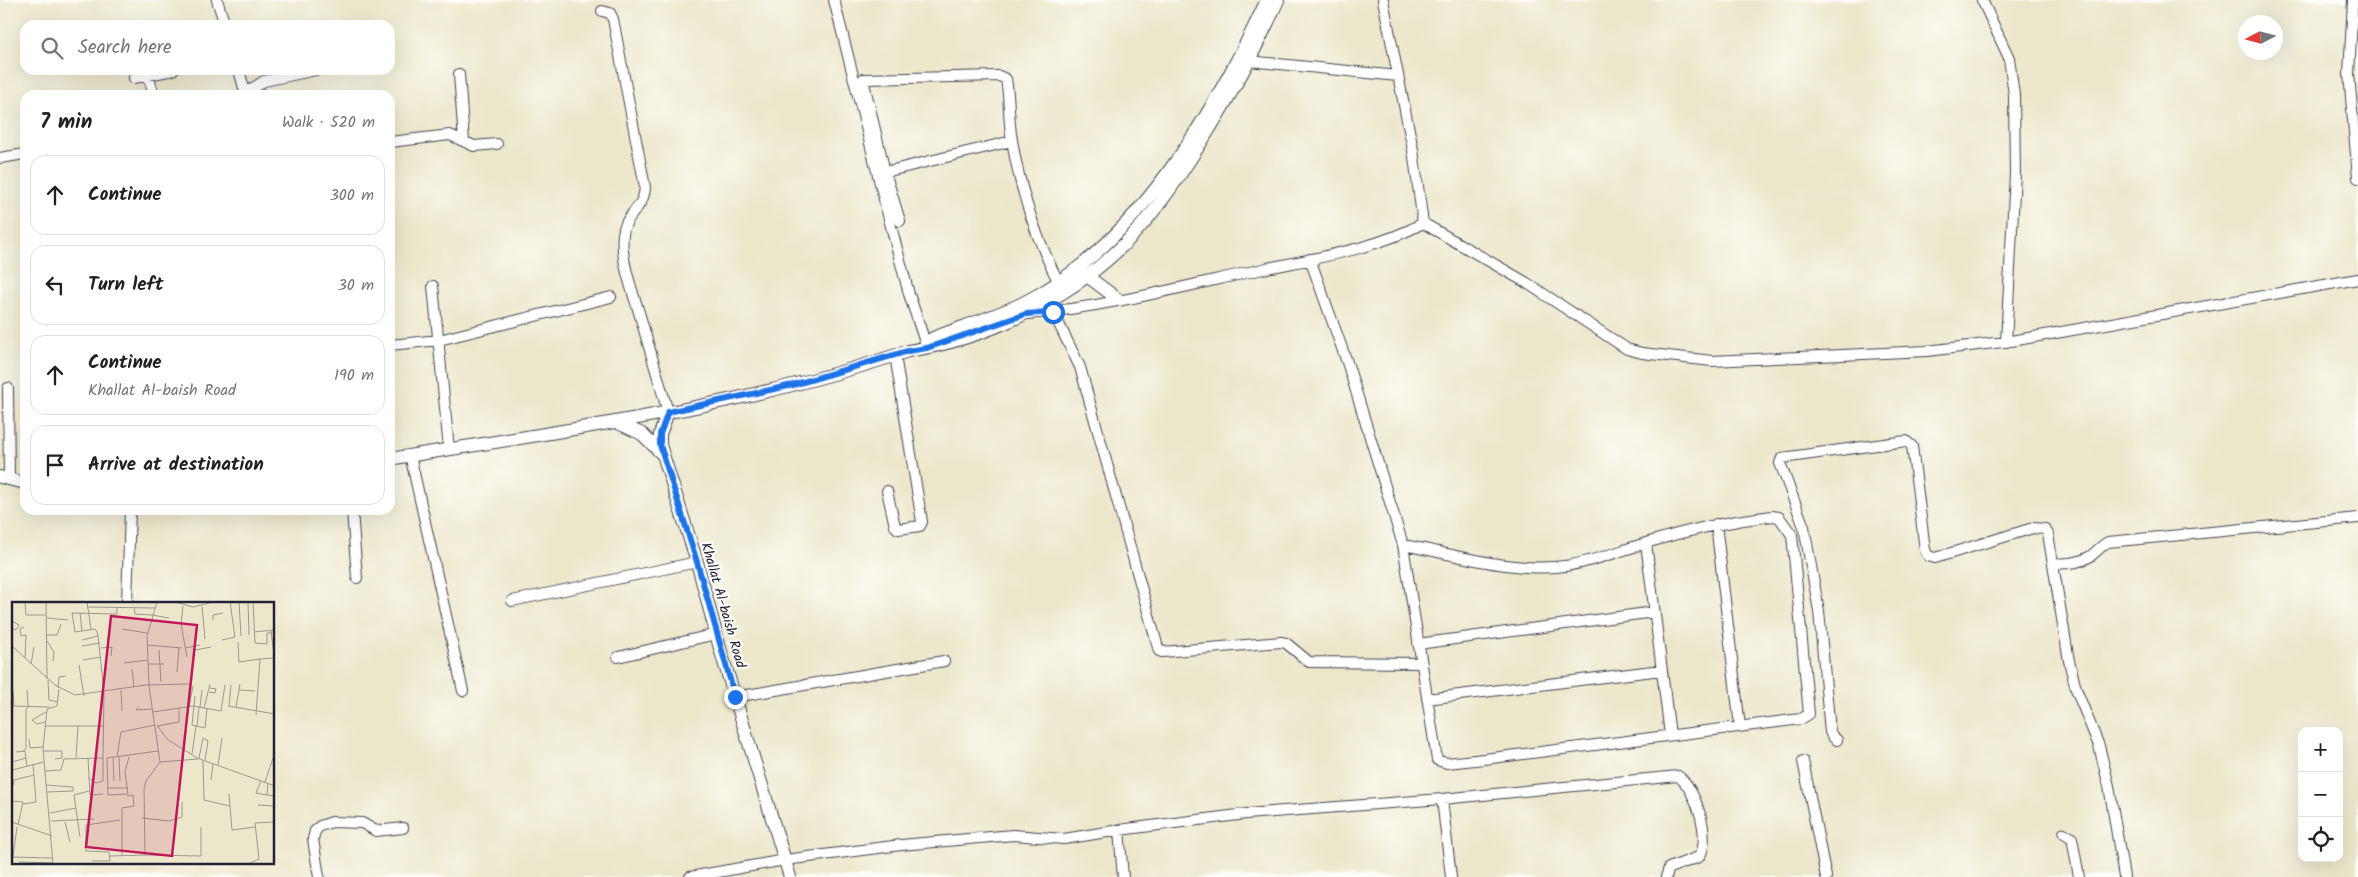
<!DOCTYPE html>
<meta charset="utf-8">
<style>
:root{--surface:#fff;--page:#f2f2f2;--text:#202124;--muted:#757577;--line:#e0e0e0}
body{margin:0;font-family:Kalam,sans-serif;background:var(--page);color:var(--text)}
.controls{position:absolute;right:15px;bottom:15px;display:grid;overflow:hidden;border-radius:10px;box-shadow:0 5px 20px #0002}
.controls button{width:45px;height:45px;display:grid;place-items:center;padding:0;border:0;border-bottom:1px solid var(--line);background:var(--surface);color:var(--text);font:25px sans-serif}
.compass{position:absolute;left:2238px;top:15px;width:45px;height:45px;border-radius:50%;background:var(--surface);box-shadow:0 5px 20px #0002;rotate:264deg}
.stop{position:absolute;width:15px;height:15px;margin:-11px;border:4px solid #1a73e8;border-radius:50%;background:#fff}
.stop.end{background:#1a73e8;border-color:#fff;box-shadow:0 1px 5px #0008}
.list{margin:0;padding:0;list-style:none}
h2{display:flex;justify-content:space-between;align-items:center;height:65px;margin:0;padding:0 20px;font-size:21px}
h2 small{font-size:16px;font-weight:400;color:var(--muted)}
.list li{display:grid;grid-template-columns:32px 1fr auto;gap:15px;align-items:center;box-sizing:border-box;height:80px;margin:0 10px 10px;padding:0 10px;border:1px solid var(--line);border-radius:15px}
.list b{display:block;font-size:19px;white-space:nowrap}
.list p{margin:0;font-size:16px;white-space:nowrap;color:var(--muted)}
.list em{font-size:16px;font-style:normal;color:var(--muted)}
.icon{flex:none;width:28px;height:28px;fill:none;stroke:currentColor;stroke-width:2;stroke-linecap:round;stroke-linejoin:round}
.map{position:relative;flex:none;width:2358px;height:877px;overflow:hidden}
.search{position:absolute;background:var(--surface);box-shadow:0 5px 20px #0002;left:20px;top:20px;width:375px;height:55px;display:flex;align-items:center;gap:12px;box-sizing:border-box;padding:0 18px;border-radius:15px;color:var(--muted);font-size:19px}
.panel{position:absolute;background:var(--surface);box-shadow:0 5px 20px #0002;left:20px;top:90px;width:375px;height:425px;border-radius:15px}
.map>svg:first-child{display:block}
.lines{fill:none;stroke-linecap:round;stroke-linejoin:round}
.minor-casing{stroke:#404050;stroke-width:12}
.tertiary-casing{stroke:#404050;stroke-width:14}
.minor{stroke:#fff;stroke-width:10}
.tertiary{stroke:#fff;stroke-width:12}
.route{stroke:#1a73e8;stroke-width:6}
.labels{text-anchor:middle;stroke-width:4.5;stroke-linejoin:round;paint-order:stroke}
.street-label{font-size:14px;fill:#22223b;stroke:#fdfcf7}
.inset-road{fill:none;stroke:#9b9891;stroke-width:1}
.view{fill:#c2185b;fill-opacity:0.15;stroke:#c2185b;stroke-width:2.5}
.inset-edge{fill:none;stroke:#22223b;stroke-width:2.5}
</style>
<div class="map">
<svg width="2358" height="877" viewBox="0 0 2358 877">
<rect width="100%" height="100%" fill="#fdfcf7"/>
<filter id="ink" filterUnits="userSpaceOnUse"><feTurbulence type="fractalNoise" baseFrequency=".02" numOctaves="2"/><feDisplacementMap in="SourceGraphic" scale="10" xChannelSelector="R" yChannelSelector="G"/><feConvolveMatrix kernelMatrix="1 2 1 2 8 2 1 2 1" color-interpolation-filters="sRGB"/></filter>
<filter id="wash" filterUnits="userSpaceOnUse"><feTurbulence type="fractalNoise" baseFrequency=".0096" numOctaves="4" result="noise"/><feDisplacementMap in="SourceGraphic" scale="20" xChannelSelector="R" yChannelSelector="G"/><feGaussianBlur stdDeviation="1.12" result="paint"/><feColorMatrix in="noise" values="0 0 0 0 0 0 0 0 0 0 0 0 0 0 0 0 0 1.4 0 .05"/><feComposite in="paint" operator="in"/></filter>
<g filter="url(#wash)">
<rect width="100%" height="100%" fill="#ece7ca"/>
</g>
<g filter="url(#ink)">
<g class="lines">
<!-- minor casing -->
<g class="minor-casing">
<path id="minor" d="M217 0 225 25
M834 0 888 215 909 294 927 348
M1383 0 1413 150 1423 223
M1982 0 2009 58 2014 95 2015 174 2006 342
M2353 0 2349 74 2358 178
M602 11 610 13 613 19 645 187C644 209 625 214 623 234 620 256 631 288 638 309 648 343 658 378 668 412
M1249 61 1398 76
M239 70 245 92
M459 74 464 141
M148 75 154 95
M134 78 173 70
M242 95 264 81 316 70
M1012 141 885 172 863 79 999 76 1006 79C1010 99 1008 120 1012 140 1020 191 1037 241 1061 287
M390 142 450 135 474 146 497 144
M0 158 25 154
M885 172 900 221
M1423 223 1527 283 1627 349 1642 353 1712 361 1927 351 2011 341 2358 279
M1310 259 1348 365 1403 545 1437 760 1447 763 1484 759 1801 719 1809 714 1792 535 1779 517 1772 516C1729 521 1687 530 1646 543 1619 551 1593 562 1565 566 1511 573 1456 554 1403 545
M433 286 449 449
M1053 312 1080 367 1159 651 1162 652 1281 642 1286 643 1309 662 1421 663
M1028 314C1108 307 1186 286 1263 269 1315 258 1377 249 1423 223
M390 345 439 340 611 297
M8 388 9 479
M410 455 463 691
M887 491 895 526 898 529 920 526 922 522 895 355
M352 510 357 578
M1716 524 1740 727
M1646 543 1670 735
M2053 563C2064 564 2079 563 2089 557 2096 553 2100 546 2108 542L2358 518
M512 601 697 562
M127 603 130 510
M1418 644 1654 612
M618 657 716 634
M735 697 944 661
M1427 699 1661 670
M1837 740 1833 737 1830 732 1819 611 1804 527 1780 463 1782 458 1906 441 1912 446 1925 550 1928 556 1935 558 2033 528 2045 529 2048 534 2069 661 2076 689 2099 746 2109 786 2124 877
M1803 761 1826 877
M1442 799 1678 776C1696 788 1712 839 1699 857L1669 868 1666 877
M1119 830 1123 877
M2064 833 2072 838 2079 877
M319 877 313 839 315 831 320 826 332 822 362 823 376 831 403 828
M690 877 785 860 901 845 1013 835 1064 839 1119 830 1246 814 1442 799 1451 877"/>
</g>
<!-- tertiary casing -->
<g class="tertiary-casing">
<path id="tertiary" d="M1087 276 1119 300
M933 338C962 327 993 317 1021 304 1137 247 1214 113 1267 0
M668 412 660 434V445L697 562 721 652 790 877
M616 422 642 434 662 454
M390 459C564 430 741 408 908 351 993 338 1085 292 1141 226 1166 198 1186 166 1207 133 1233 91 1258 46 1278 0
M0 477 25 483"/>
</g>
<!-- minor -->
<use href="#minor" class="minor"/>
<!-- tertiary -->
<use href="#tertiary" class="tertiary"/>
</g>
</g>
<g class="lines" filter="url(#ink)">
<!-- route -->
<path class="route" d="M735 697 697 562 660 445V434L668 412 793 385 908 351 927 348 1026 314 1053 312"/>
</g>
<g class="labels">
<!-- street labels -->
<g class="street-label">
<text transform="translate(724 605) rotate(74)" y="5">Khallat Al-baish Road</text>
</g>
</g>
<!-- overview -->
<g transform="translate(12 602)">
<rect width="262" height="262" fill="#ece7ca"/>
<path class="inset-road" d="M13 0 14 13H34M34 0 35 77M75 0 79 27M145 0 135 34 137 84 148 160 134 179 132 187 133 253 189 254V225M163 0 181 5 201 0M227 0 229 34M236 0 237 33M241 0 243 41 255 42V31H260M171 4 169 22 175 55M190 4 193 37M75 5 143 6M122 5 123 12 140 13M68 11 70 29M140 13 157 16M35 16 56 18M201 18V13L211 11M0 19 7 23 5 27 0 28M12 25 8 27 9 34 14 33 13 56M110 27 135 31M259 29 262 53M242 30 263 28M35 33H45L49 22M70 38 86 34 85 30 83 27 63 30 60 11 105 12V5M210 38 223 35 218 0M35 39 42 50 41 59M226 40 227 60 248 57M135 43 170 46M0 44 43 83 63 93 134 83 177 82M70 44 88 41M89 46 100 45 99 54M173 46 188 43M147 48 149 80M183 48 199 45M71 58 89 55M112 61 136 58M19 62 22 45M136 62H152M67 63 72 94M120 67 122 85M165 70 167 46M36 78 37 98 46 100M46 86 47 75 54 74M1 88 2 104M15 88 16 103M109 88 110 109M227 88 243 89M197 90 203 91 204 87 198 86M183 94 180 123 193 126 195 106M0 104 37 105M216 104 263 112M217 104 219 83M127 105 124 108 141 107M177 105 181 84M188 105 190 88M224 105 228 82M192 106 198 82M141 110 181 104 209 109 213 83M244 113 248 57 263 56M33 120 25 122 20 118 34 110M145 123 155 137 185 156 263 184M33 124H92M145 124 167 120V107M185 124 187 105M17 137 18 146 31 145M11 149 14 147V108L17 103M31 149H50V156L43 157M4 150 13 149 14 156M180 152 184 124M101 155 102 179M105 155 109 130 143 123M107 155 108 179M117 155 113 170 116 192 96 193 95 156 146 149M64 156 66 124M76 156 78 193 91 192M187 156 191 136 196 139 193 158M191 158 192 198 218 204M0 160 14 156 15 164M148 160 186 157M206 163 210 136M0 168 32 160M33 169 49 168 52 157 91 156 92 91 86 34M76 176 84 181 91 179V156M199 178 201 162M249 179 244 191 255 193M253 180 263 150M256 181 255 193 263 194M34 183 61 185V189L35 190M1 184 2 178 22 173M95 186H116M217 192 220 228 243 225M0 199 11 200 6 223M11 202 24 200 21 162M246 203 263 204M38 211 64 206M130 216 157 219 170 215V200M39 219 82 217M0 220 40 234M53 220 58 240M68 235 62 193 77 189M110 253V206L122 204 121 193 115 194M98 254 133 253M0 255 41 256M1 255 5 225M80 259H98L97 250 74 249V223L108 218M7 260 41 261M41 262 31 147 35 107 45 104 47 87M236 262 247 257 243 221 263 220"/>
<path class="view" d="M99 14 185 23 160 254 74 245Z"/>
<rect width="262" height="262" class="inset-edge"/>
</g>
</svg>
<div class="controls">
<button>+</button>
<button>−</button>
<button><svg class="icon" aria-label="locate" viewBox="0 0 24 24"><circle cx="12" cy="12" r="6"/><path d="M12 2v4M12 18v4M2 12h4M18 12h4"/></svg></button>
</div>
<svg class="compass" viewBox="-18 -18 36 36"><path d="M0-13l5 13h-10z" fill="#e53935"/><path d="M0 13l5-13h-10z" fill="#757577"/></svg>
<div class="stop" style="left:1053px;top:312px"></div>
<div class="stop end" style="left:735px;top:697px"></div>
<div class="search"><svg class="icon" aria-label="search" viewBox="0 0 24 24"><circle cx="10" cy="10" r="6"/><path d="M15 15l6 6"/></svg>Search here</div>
<section class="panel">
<h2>7 min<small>Walk · 520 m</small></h2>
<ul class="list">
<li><svg class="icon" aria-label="ahead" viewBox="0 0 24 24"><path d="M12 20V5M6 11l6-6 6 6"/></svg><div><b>Continue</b></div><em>300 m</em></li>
<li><svg class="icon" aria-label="left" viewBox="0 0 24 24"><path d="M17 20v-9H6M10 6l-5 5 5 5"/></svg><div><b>Turn left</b></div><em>30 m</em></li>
<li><svg class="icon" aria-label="ahead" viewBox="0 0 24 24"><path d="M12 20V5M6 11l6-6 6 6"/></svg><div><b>Continue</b><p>Khallat Al-baish Road</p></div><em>190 m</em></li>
<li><svg class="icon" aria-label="arrive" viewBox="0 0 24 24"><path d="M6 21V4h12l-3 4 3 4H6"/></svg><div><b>Arrive at destination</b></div></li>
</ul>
</section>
</div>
